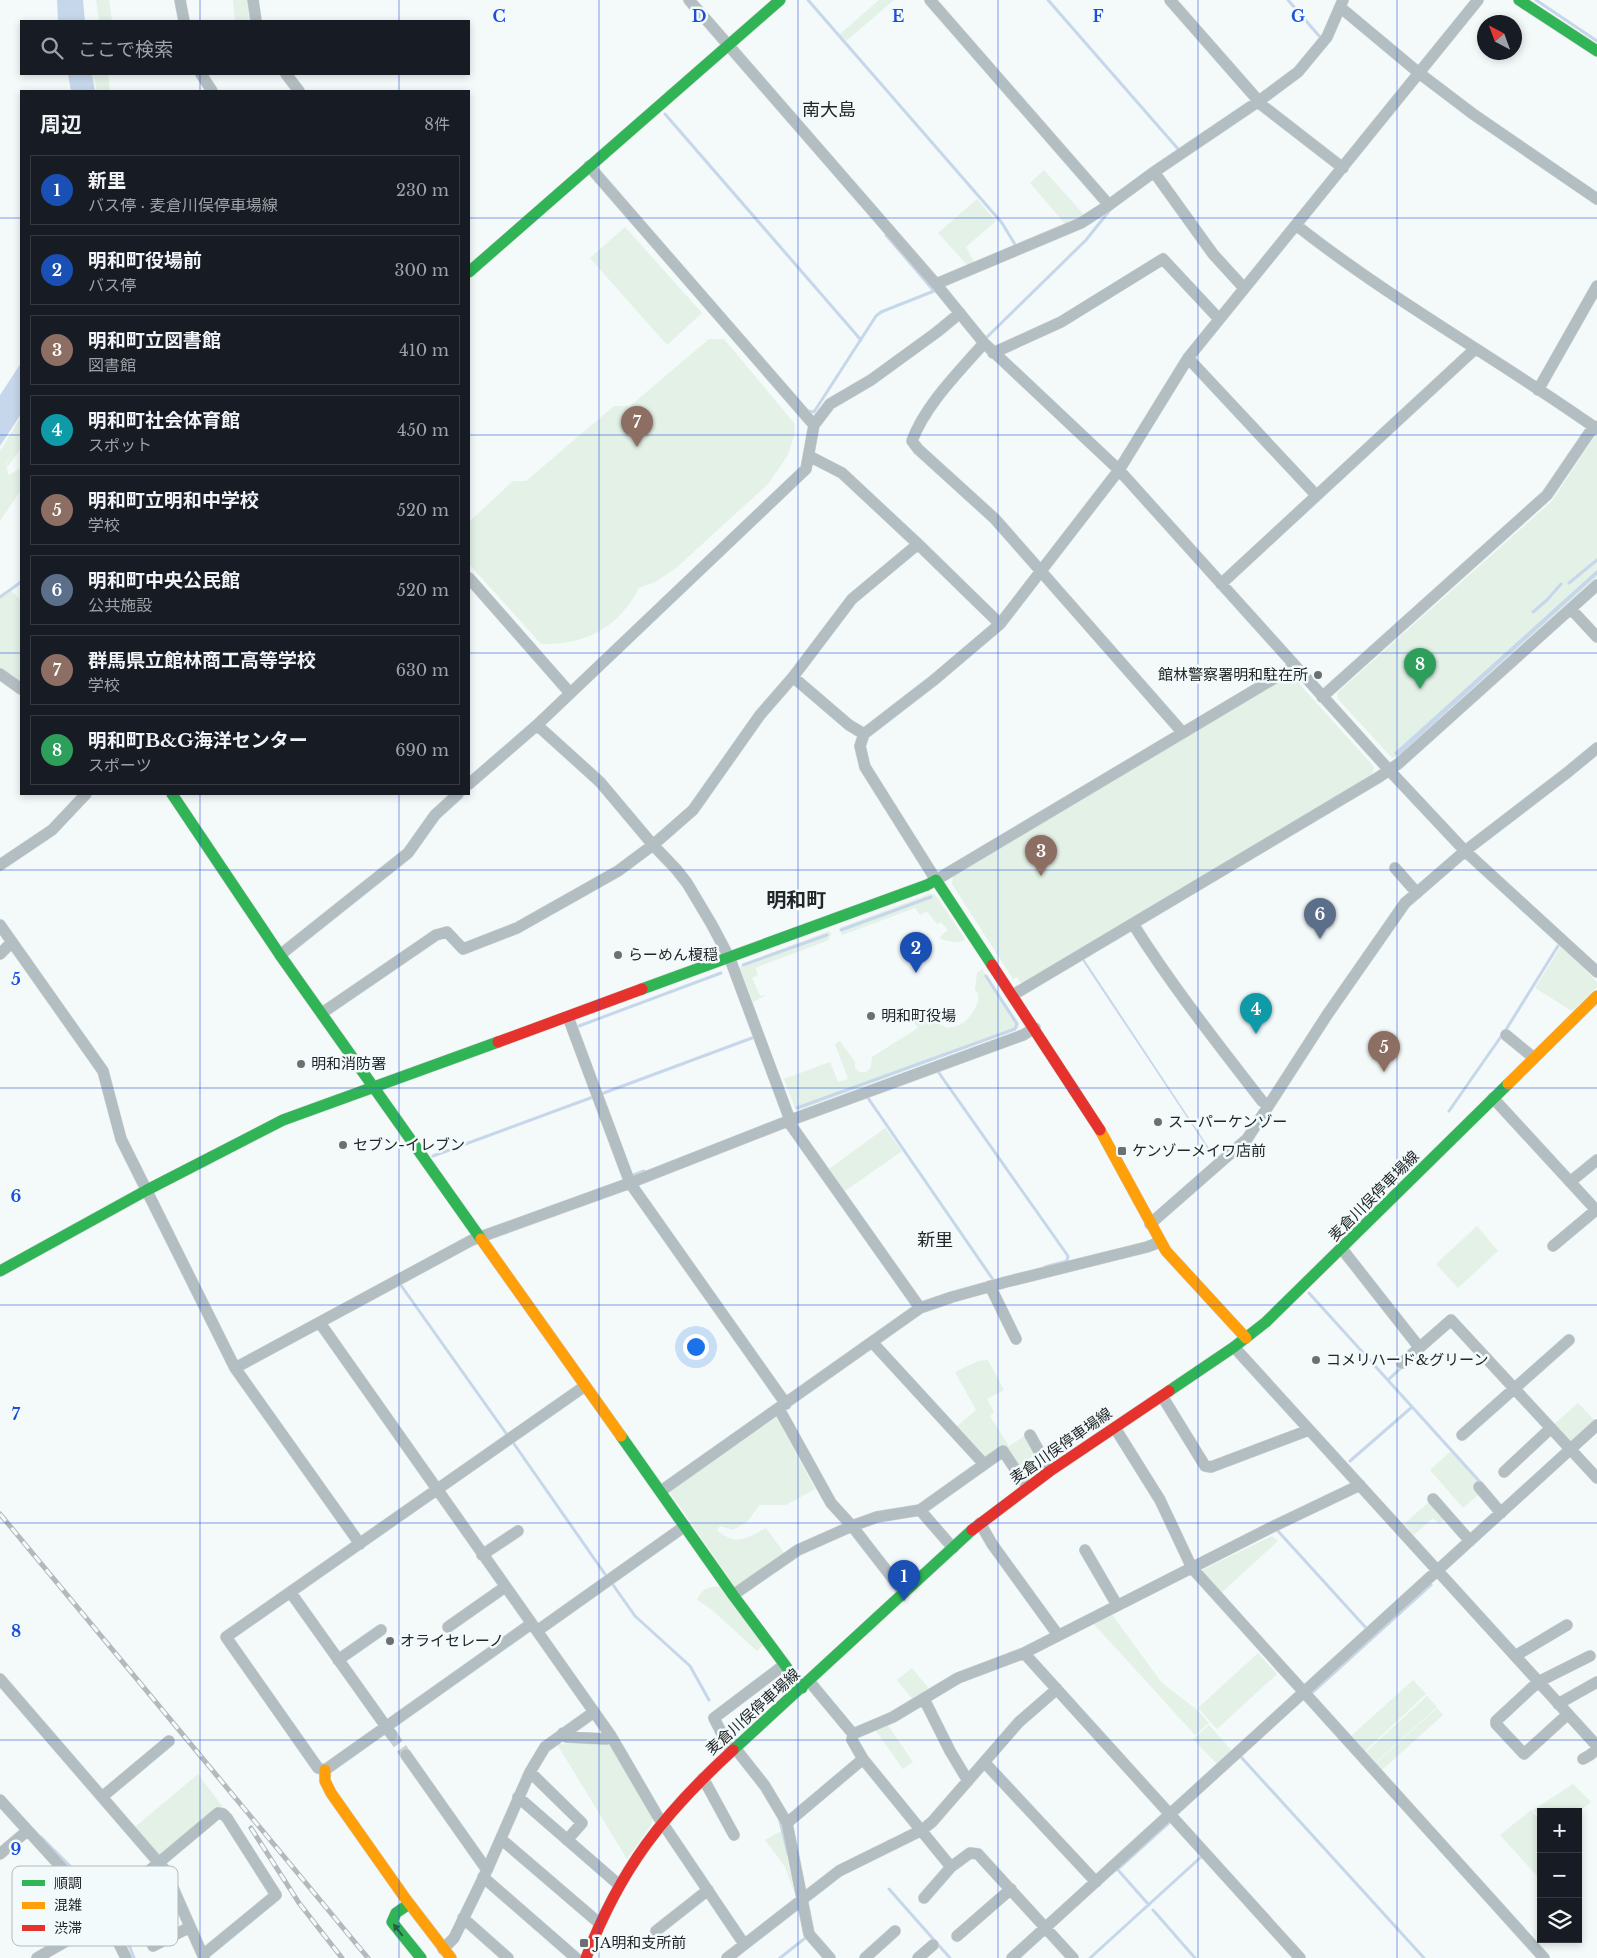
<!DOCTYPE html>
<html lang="ja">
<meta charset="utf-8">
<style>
:root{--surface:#171b24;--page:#242831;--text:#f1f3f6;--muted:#9ea1a6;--line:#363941;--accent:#ea580c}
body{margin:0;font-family:"Libre Baskerville","Noto Sans JP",serif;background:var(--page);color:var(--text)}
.controls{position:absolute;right:15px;bottom:15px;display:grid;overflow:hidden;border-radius:0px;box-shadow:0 2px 8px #0003}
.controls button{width:45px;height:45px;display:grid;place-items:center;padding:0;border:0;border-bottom:1px solid var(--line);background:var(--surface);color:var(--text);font:25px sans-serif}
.compass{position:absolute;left:1477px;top:15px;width:45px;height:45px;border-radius:50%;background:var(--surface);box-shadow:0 2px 8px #0003;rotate:319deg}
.you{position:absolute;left:695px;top:1346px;width:18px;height:18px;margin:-12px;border:4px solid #fff;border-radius:50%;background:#1a73e8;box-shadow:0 0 0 8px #1a73e833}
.badge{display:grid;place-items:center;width:32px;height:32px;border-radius:50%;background:var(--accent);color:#fff;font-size:16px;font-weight:700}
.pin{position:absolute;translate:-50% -41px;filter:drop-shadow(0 1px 2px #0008)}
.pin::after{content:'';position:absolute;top:26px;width:18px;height:15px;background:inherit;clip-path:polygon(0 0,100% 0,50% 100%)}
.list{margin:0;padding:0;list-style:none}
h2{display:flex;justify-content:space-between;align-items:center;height:65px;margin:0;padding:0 20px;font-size:21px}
h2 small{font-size:16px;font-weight:400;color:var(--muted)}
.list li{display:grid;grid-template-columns:32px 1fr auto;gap:15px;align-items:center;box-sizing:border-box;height:70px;margin:0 10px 10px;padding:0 10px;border:1px solid var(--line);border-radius:0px}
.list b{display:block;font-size:19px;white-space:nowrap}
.list p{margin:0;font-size:16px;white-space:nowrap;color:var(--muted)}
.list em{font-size:16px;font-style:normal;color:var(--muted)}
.icon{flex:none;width:28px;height:28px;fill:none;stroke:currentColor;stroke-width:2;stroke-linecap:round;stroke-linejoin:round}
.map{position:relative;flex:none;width:1597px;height:1958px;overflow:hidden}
.search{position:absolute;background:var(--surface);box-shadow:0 2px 8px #0003;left:20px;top:20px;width:450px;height:55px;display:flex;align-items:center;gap:12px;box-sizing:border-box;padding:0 18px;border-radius:0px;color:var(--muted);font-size:19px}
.panel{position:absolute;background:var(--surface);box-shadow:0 2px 8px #0003;left:20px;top:90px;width:450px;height:705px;border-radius:0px}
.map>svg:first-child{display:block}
.green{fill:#e3f1e7}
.water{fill:#c6d7eb}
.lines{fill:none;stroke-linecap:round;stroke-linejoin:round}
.stream{stroke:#c6d7eb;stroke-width:3}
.street-tunnel{stroke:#cacfcf;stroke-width:11;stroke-dasharray:11 5.5;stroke-linecap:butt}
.street-casing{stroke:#d3d6d6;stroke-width:12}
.fast-casing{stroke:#d3d6d6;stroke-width:12}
.slow-casing{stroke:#d3d6d6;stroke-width:12}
.jam-casing{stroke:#d3d6d6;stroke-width:12}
.street{stroke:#b3bec3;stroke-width:11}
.fast{stroke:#30b455;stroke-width:11}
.slow{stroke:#ff9f0a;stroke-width:11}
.jam{stroke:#e5322d;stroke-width:11}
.rail-casing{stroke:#b3b9bd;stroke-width:5}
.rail{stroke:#f2fafb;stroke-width:3;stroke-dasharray:9;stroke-linecap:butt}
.oneway{fill:#285f39}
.grid{fill:none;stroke:#1d4ed8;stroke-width:1;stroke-opacity:0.55}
.poi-dot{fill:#6c7070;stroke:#f2fafb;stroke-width:2}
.labels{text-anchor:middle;stroke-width:5;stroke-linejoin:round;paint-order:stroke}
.poi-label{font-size:15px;fill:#232626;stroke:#f2fafb;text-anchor:start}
.street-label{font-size:15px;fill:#232626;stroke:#f2fafb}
.quarter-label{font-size:18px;fill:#232626;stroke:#f2fafb}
.district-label{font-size:20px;font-weight:bold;fill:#232626;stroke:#f2fafb}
.key{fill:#f2fafb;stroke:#b4babb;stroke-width:1}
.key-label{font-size:14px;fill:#232626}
.grid-label{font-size:16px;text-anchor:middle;font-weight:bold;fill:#1d4ed8;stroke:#f2fafb;stroke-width:5;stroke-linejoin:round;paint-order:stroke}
</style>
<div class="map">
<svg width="1597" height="1958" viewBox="0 0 1597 1958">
<rect width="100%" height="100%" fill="#f4f9f9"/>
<path class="green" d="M96 0H109L112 21H99Z
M233 0H247L249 21H235Z
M879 0H894L846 41 840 34Z
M93 74H108L110 91H97Z
M1044 170 1085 216 1067 226 1030 183Z
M977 199 996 221 966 247 975 264 968 266 938 233Z
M625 227 702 313 667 345 590 258Z
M709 339H724L794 423 795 433 788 455 768 484 675 569 655 582 639 588C618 628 586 645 541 644L469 564V522L513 481H526L614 406H630Z
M21 417V449L7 467V463L12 455 6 463 8 475 21 468V490L0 521V451Z
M1595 436H1597V578L1396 757 1392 758 1338 699 1337 693 1552 501Z
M11 591 21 600V685L0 669V599Z
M1287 678 1295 679 1374 767 1372 775 1022 985 1017 977 1013 979 952 884 953 876Z
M929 894H934L937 897 965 939C959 945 949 941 941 939L940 937 948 930 941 922 937 924 927 911 920 915 915 908 842 935 839 928Z
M829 931 832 934 829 937V940L755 968 758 975 752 978 760 996 766 995 753 1002 740 968 744 963Z
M1561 946 1597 982V987L1572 1011 1535 988Z
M982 969 1019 1023V1028L1015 1030 802 1109 799 1110 795 1108 784 1079 830 1062 838 1082 848 1079 835 1044 840 1041 855 1062V1068L859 1072H866L871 1067 872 1057 918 1028 910 1015 911 1012H916L947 1028 957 1026 966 1021 973 1012 978 1002V994L975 989 977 973Z
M885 1128 902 1151 845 1191 829 1169Z
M1477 1226 1498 1251 1458 1288 1436 1264Z
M988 1360 1004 1390 987 1399 994 1412 990 1416 1009 1446 1026 1435 1038 1453 1018 1466 1006 1448 984 1458 955 1428 976 1410 955 1372 978 1361Z
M1578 1403 1596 1422 1572 1444 1552 1426Z
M777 1417 815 1489 786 1505H759L748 1521 733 1530 720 1526 717 1530C736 1547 747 1538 766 1528L785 1554 735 1587 669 1491Z
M1451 1451 1485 1489 1463 1508 1430 1470Z
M1429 1502 1445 1519 1439 1524 1433 1518 1414 1535 1404 1524Z
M1272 1536 1278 1541 1220 1594 1202 1570Z
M721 1586 764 1644 757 1651 711 1609 697 1600C702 1588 709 1587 721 1586Z
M1110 1612 1162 1683 1197 1710 1209 1723 1195 1735 1092 1622Z
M1258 1653 1277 1674 1217 1729 1198 1708Z
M912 1668 930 1690 913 1700 897 1680Z
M1413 1680 1426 1694 1364 1752 1350 1737Z
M1427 1696 1437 1707 1376 1762 1366 1752Z
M1437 1708 1443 1715 1382 1770 1376 1763Z
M887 1724 913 1762 903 1769 874 1728Z
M1209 1725 1232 1751 1217 1764 1193 1739Z
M608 1742 653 1817 651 1825 627 1859 557 1744Z
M198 1774 225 1810 159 1855 135 1827Z
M1573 1784 1591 1802 1578 1812H1541V1818L1533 1810Z
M1531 1810 1541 1821V1872L1537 1876 1500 1835Z
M782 1831 794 1892 785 1867 765 1840Z"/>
<path class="water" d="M57 0H83L85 21H58Z
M68 74H92L95 91H71Z
M21 363V414L0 446V395Z
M1597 570V575L1397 757 1394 753Z
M1084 959 1215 1157 1214 1158 1082 960Z
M1431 1583 1433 1585 1313 1694 1311 1692Z"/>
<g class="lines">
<path class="stream" d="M808 0 1002 223 1016 246
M1048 0 1179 150
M1288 0 1320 37
M1536 0 1597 41
M665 114 861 340
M987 337 1086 240 1110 210
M808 411 814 412 876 316 881 312 934 291 886 235
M1569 583 1597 560
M0 597 21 582
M1533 612 1547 600 1561 584
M841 930 931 897
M743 965 827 935
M579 1026 721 973
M939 1073 1068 1256 1067 1261 1045 1267
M601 1094 752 1038
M868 1098 994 1281
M797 1108 1015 1029 1017 1024 986 976
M1449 1111 1507 1028 1558 946
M433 1156 593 1097
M631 1176 644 1171
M400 1284 508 1436
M1309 1293 1481 1483
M1388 1380 1402 1367
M512 1441 607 1577
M1350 1461 1412 1407
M1277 1530 1367 1629
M611 1582 635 1616 690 1666 709 1700
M1241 1757 1424 1958
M780 1821 788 1854
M41 1837C78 1875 117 1907 134 1958
M1117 1870 1170 1822
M1118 1870 1149 1905
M889 1889 950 1958
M1153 1910 1195 1958
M780 1958 804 1939
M1090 1958 1201 1857"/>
<path class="street-tunnel" d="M392 1735 406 1755"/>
<g class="street-casing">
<path id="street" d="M180 0 184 21
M253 0 256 21
M689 0 936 284 984 343 1119 470 1389 770 1465 851 1597 972
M930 0 1109 205
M1170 0 1263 106 1343 168
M1340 7 1419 73 1473 114 1597 199
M201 74 212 91
M286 74 299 91
M589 166 814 425
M1154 172 1213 254 1244 288
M1296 225C1391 300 1498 359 1597 429
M936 284 1081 223 1109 205 1154 172 1259 101 1298 72 1327 37 1343 0
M984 343C959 372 925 405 912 441L918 449 995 519 1183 733
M993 353 1061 322 1163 259 1219 319
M1188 358 1316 495
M1538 390 1597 286
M809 456 842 473 918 544 1000 624
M469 578 570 693
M1221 584 1475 349
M1571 609 1597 637
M1295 666 936 880 865 767 860 746 864 734 934 680 1000 624 1119 470 1188 358 1478 0
M0 674 21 689
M793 677 849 725 864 734
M1322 697 1547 495 1594 426
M537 725 600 782 653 845 676 869 687 883 712 925 730 959 790 1120
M469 784 537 725 806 469 814 425 830 404 871 380 937 332 960 313
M0 865 52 830 86 794
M1395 868 1417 893
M1133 924C1172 986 1217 1043 1262 1101L1268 1105
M0 925 103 1071 121 1139 235 1368 360 1544
M0 954 12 942
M280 955 408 853 435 815 458 794
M1013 995 1379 777 1398 764 1597 585
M322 1013 436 935 447 932 463 949 517 928 618 871 653 845 693 810 760 715 793 677 852 599 918 544
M568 1017 630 1183 786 1404
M1506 1035 1534 1058
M1493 1098 1597 1211
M788 1121 920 1308
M1570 1182 1597 1160
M1150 1224 1247 1139 1327 1015 1405 903 1465 851 1568 772 1597 748
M1553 1246 1596 1210
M1342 1249 1419 1347
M990 1286 1016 1339
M320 1323 611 1736 657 1815 744 1944
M872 1342 984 1464
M1234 1347 1597 1746
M1402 1363 1451 1320 1597 1478
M235 1368 472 1240 630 1183 788 1121 1023 1035 1035 1028
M1162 1396 1205 1466 1211 1467 1309 1430
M779 1409 831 1503 852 1526 904 1593
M1115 1428 1160 1500 1192 1568 1544 1958
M1030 1435 1050 1471
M1462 1435 1569 1340
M1504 1472 1551 1428
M1479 1487 1501 1513
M661 1491 920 1308 952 1297 1006 1282 1147 1247 1160 1242
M1433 1499 1470 1541
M920 1510 953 1548
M980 1523 992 1544 1058 1635
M1085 1550 1117 1605
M482 1555 518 1531
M291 1593 392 1735
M733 1595 798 1550 852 1526 877 1517 920 1510 1003 1451 1027 1487
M531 1624 325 1770 318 1768 226 1637 585 1386
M448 1627 505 1587
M537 1631 685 1526
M1024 1653 1300 1958
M1515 1656 1567 1625
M338 1660 381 1630
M0 1679 165 1870 204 1958
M809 1681 853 1734 852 1740 863 1759 951 1867
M924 1699 950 1751 968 1781
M1558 1704 1597 1682
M1568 1714 1524 1754 1496 1724V1721L1538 1682 1590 1656
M563 1733 566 1737 606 1739 611 1736
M853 1734 893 1717 958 1678 1024 1653 1270 1528 1360 1485
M735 1748 765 1786 787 1823 809 1934 830 1958
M731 1752 714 1718 784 1665
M406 1755 487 1870
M1583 1759 1590 1755 1597 1749
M985 1763 1096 1882
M530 1772 582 1823 567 1840
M703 1778 734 1835
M102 1797 169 1741
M518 1797 618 1884
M0 1800 95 1904 110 1925 126 1958
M787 1823 863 1759
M501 1839 599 1923
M0 1854 27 1831
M483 1877 576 1958
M924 1898 951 1867 970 1853 978 1854 1073 1958
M22 1901 62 1868
M101 1911 218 1813 223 1814 227 1818 276 1895 203 1955
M463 1918 508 1958
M656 1931 708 1890
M957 1936 1011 1889
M153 1946 190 1927
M443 1949 454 1938 487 1870 530 1772 545 1747 594 1712
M37 1958 106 1918
M727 1958 839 1871 922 1830 932 1822 1019 1722 1057 1689
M865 1958 895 1931
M918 1958 933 1945
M1012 1958 1597 1425"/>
</g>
<g class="fast-casing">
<path id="fast" d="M1519 0 1597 51
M469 272 780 0
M172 794 280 955 481 1239
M642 989 927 885 936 880 992 965
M0 1271 147 1190 283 1120 498 1042
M1169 1391 1234 1347 1266 1322 1508 1084
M621 1436 733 1595 802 1688
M733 1750 972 1530
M409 1904 396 1913 392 1922 421 1958"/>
</g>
<g class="slow-casing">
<path id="slow" d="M1508 1084 1597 996
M1100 1130 1166 1251 1246 1338
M481 1239 621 1436
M325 1770V1781L331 1793 405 1898 451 1958"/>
</g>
<g class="jam-casing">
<path id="jam" d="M992 965 1100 1130
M498 1042 642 989
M972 1530 1050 1471 1169 1391
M586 1958C620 1869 663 1814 733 1750"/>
</g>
<use href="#street" class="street"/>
<use href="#fast" class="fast"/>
<use href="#slow" class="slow"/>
<use href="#jam" class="jam"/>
<g class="rail-casing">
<path id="rail" d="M0 1514 368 1958
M251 1828 299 1903 342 1958"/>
</g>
<use href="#rail" class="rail"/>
</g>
<defs><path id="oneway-solid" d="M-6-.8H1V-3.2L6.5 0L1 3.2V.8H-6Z" transform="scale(1.25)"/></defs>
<use class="oneway" href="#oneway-solid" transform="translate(398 1930) rotate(-128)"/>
<path class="grid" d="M200 0V21M399 0V21M599 0V1958M798 0V1958M998 0V1958M1198 0V1958M1397 0V1958M200 74V91M399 74V91M0 218H21M469 218H1597M0 435H21M469 435H1597M0 653H21M469 653H1597M200 794V1958M399 794V1958M0 870H1597M0 1088H1597M0 1305H1597M0 1523H1597M0 1740H1597"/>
<g class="poi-dot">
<circle cx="1318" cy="675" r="5"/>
<circle cx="618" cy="955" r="5"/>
<circle cx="871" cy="1016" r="5"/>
<circle cx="301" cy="1064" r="5"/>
<circle cx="1158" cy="1122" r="5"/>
<circle cx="343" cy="1145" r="5"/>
<rect x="1117" y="1146" width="10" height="10" rx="2.5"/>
<circle cx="1316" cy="1360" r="5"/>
<circle cx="390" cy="1641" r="5"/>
<rect x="579" y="1938" width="10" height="10" rx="2.5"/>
</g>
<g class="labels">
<g class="poi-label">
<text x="1308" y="680" text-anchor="end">館林警察署明和駐在所</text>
<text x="628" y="960">らーめん榎穏</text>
<text x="881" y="1021">明和町役場</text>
<text x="311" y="1069">明和消防署</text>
<text x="1168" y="1127">スーパーケンゾー</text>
<text x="353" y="1150">セブン-イレブン</text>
<text x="1132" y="1156">ケンゾーメイワ店前</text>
<text x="1326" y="1365">コメリハード&amp;グリーン</text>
<text x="400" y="1646">オライセレーノ</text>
<text x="594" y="1948">JA明和支所前</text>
</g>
<g class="street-label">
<text transform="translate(1374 1196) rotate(-45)" y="5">麦倉川俣停車場線</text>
<text transform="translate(1061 1446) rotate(-35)" y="5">麦倉川俣停車場線</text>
<text transform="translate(753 1712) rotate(-42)" y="5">麦倉川俣停車場線</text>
</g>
<g class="quarter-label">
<text x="829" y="116">南大島</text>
<text x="935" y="1246">新里</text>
</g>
<g class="district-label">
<text x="796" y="907">明和町</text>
</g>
</g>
<rect x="12" y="1866" width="166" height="80" rx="8" class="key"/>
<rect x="22" y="1880" width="23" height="6" fill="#30b455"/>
<rect x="22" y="1902" width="23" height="7" fill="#ff9f0a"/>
<rect x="22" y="1925" width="23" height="6" fill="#e5322d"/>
<g class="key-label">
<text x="54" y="1888">順調</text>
<text x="54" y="1910">混雑</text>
<text x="54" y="1933">渋滞</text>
</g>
<g class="grid-label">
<text x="499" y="22">C</text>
<text x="699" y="22">D</text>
<text x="898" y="22">E</text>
<text x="1098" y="22">F</text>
<text x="1298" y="22">G</text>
<text x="16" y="985">5</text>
<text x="16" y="1202">6</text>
<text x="16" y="1420">7</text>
<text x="16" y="1637">8</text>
<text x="16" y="1855">9</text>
</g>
</svg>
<div class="controls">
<button>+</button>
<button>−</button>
<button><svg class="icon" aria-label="layers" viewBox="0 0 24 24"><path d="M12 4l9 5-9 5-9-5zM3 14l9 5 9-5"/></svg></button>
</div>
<svg class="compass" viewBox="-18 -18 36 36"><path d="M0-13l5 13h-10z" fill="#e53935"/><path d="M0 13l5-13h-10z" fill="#9ea1a6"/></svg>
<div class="you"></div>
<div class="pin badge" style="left:904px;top:1601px;background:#1a4fb4">1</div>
<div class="pin badge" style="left:916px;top:973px;background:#1a4fb4">2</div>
<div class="pin badge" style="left:1041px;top:876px;background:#8d6e63">3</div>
<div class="pin badge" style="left:1256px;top:1034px;background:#0f9aa8">4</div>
<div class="pin badge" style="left:1384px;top:1072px;background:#8d6e63">5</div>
<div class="pin badge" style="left:1320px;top:939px;background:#5c6f8a">6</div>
<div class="pin badge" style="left:637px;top:447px;background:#8d6e63">7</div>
<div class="pin badge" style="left:1420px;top:689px;background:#2e9e5b">8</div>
<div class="search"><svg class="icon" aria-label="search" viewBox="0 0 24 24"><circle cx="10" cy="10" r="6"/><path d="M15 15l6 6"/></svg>ここで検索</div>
<section class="panel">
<h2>周辺<small>8件</small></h2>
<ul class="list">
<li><span class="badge" style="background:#1a4fb4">1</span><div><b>新里</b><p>バス停 · 麦倉川俣停車場線</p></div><em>230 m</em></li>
<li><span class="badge" style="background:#1a4fb4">2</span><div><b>明和町役場前</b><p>バス停</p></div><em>300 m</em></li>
<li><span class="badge" style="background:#8d6e63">3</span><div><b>明和町立図書館</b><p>図書館</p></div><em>410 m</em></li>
<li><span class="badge" style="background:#0f9aa8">4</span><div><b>明和町社会体育館</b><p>スポット</p></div><em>450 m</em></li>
<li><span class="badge" style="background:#8d6e63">5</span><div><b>明和町立明和中学校</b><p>学校</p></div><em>520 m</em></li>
<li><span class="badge" style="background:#5c6f8a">6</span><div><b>明和町中央公民館</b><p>公共施設</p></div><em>520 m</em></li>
<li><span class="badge" style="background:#8d6e63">7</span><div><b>群馬県立館林商工高等学校</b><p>学校</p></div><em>630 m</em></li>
<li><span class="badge" style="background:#2e9e5b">8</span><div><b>明和町B&amp;G海洋センター</b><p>スポーツ</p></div><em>690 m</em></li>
</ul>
</section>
</div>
